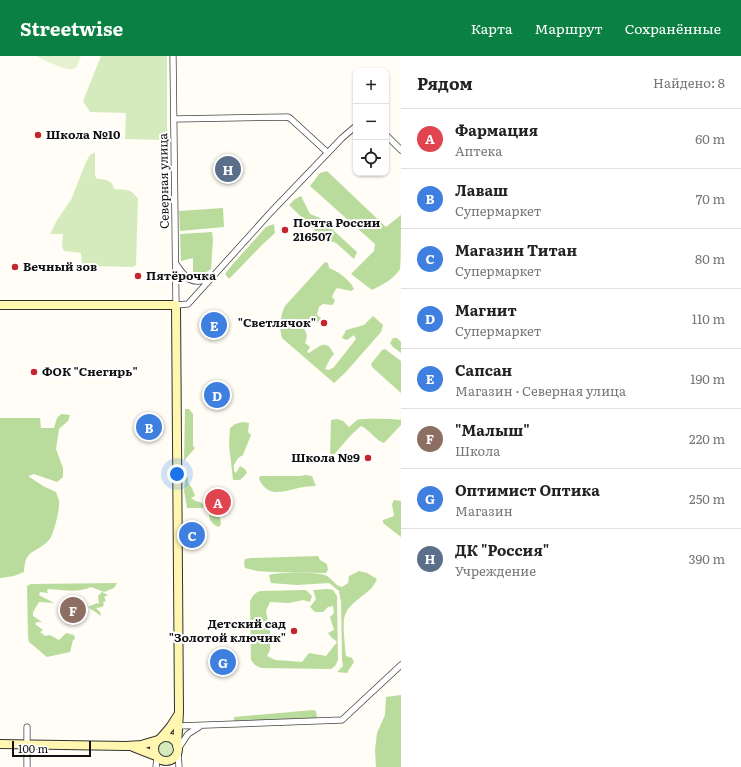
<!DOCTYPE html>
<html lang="ru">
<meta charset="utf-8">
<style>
:root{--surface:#fff;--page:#f2f2f2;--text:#222;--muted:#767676;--line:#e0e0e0;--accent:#0b8043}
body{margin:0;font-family:Literata,serif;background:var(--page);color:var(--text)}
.controls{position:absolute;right:12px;top:12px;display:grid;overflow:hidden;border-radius:8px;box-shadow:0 1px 3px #0004}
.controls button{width:36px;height:36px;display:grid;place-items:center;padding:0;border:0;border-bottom:1px solid var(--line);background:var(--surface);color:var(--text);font:20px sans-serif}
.scale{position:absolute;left:12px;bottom:10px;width:79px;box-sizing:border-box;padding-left:4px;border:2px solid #111;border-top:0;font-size:11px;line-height:14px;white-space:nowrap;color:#111;-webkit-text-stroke:3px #fff;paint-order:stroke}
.you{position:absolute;left:177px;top:418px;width:14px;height:14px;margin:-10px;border:3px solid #fff;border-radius:50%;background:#1a73e8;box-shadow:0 0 0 6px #1a73e833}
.badge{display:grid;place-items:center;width:26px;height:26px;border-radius:50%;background:var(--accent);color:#fff;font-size:13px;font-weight:700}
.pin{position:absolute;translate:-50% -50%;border:2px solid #fff;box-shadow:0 1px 4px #0006}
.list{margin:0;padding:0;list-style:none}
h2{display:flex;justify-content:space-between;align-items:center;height:52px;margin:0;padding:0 16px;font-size:17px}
h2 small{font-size:13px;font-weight:400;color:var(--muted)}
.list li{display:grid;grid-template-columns:26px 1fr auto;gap:12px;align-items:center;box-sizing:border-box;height:60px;padding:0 16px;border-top:1px solid var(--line)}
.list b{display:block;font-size:15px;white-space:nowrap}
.list p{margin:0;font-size:13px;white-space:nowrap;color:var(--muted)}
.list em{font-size:13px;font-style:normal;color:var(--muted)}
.icon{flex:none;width:22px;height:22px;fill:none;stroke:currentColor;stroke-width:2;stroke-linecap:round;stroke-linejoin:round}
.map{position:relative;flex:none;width:401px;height:711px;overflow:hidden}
header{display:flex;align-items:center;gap:24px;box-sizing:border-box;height:56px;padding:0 20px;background:var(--accent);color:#fff}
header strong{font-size:19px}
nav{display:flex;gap:22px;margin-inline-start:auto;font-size:14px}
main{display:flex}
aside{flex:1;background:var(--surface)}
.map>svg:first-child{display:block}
.green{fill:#d5ebbd}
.forest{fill:#b9dc9c}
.pitch{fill:#e6f2cf}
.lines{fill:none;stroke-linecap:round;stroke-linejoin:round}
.street-casing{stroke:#444;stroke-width:7}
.secondary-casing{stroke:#333;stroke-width:10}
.street{stroke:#fff;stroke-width:5.5}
.secondary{stroke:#fff6b0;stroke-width:8}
.poi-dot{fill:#c4262e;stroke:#fff;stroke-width:1.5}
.labels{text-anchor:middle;stroke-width:4;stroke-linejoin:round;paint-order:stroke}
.poi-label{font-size:12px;font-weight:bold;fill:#111;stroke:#fff;text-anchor:start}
.street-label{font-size:12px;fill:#111;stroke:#fff}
</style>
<header>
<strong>Streetwise</strong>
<nav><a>Карта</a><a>Маршрут</a><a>Сохранённые</a></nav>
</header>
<main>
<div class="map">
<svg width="401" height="711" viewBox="0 0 401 711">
<rect width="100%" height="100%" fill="#fffdf5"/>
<path class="green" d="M101 0H167V84L125 83 126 57 90 56 83 45Z
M95 96V119L97 123C104 123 113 124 114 133 126 134 131 132 138 143L136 209 133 211 86 210 82 208 81 197 64 195 62 191 63 178H50L57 164 71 144 86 106 90 99Z
M159 693a7 7 0 1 1 14 0a7 7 0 1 1-14 0Z"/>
<path class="forest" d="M327 115 386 171 401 159C401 169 401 206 400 213 394 223 382 229 372 234L351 218 374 195 375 188 310 130 320 117Z
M301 140 310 158 320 162 357 196 354 203 336 187 324 183 289 149 295 143Z
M223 152 224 171 180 175 179 155Z
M274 168 275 177 262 189 229 223 225 218 232 209 266 171Z
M212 176 213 184 211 213 199 221 193 222V202L181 205 180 178Z
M325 206 328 207 329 212C338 215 351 225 354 233L351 235 337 232 334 236 332 241 335 244 334 247 332 249 323 248 319 251 317 259 321 262 317 267 312 263 309 264 303 271C307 277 308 280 305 287L310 291 307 296 309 297C320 290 326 282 334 298L330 303 325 313 329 314 334 311 356 283 354 279 347 284 342 282 346 274 364 269 373 260 383 269 381 276 345 317 334 327 282 282C279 272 280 260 285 250Z
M393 282H397L401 286V297L393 291 390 287Z
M385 293 401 305V337L372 311 371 308 382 294Z
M185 353H189L193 358V390L195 392 184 405Z
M61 358 70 359 68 365 59 373 56 393 63 412V421L57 426 34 418 28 420 43 430 56 436C57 439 58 442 59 445 60 453 54 478 49 484 36 498 25 492 24 516L14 520 0 522V362H40L41 372H54L57 362Z
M337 363 343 365 349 371C352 369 354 366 357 364 361 362 396 363 400 364L401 363V369L384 387C375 384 370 374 361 370L351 379 332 401 330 400 331 364Z
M243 366 249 367 248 376 251 379 243 399 238 402 234 409V415L236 417 240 410 245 413 247 417 240 424H233L229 389 230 372 235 368Z
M306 419 312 420 316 430C309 430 301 431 294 433 279 437 267 440 259 423L260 420H300Z
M188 420V427L192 432 195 440 191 442C196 446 200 445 204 449L203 452H187L184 435 185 424Z
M394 444 401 445V481L383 467V464L394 460 392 448Z
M210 453 215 454 216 459 219 456 221 468 219 471C211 469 207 461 210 453Z
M318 500 320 504 327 508 328 514 326 517 271 516 257 515 245 512 244 507 245 503 251 502Z
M359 515 367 517 377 523C371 539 351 543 345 559 342 566 345 591 346 600L352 602 354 606 347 617 337 616 343 610 342 605 341 546 339 535 329 527 297 529 271 527 269 519C277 516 317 516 325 519 332 522 335 530 342 531L348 527 349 520Z
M117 527 114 532 104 536 91 531C79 537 63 534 49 533L47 534 48 537 40 536 39 539 54 547 39 546 33 556V560L42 566H37L35 568 43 574 40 576 45 580 50 579 59 584 66 577 74 579 75 583 73 584 70 596 47 601 29 586 28 580 27 530 31 528Z
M328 533 333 534 337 540 338 604 335 610 331 613 261 612 255 609 251 604 250 546C252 540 255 536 261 535L306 534 312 540 310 546 303 544 289 547 270 546 266 555 270 576V594L267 600 275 604 291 605 302 606 309 597 326 600 337 586 332 582 328 577 334 574 330 561 334 557 333 550 328 551 323 556H315L310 551 316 543 313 534Z
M102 536 108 539 104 541 106 545 103 546 104 549 102 551 96 552 100 556 101 560 88 551 97 547 99 548 98 540Z
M401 639V711H376L375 694 377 677 385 659 386 641Z
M313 654 316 655 317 662 234 665V661Z"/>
<path class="pitch" d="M36 0H81L76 12C66 17 46 4 36 0Z"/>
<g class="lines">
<g class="street-casing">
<path id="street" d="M173 0 176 249 188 248 271 156 342 82 356 70
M174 63 288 61 291 63 328 97
M386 79 401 94
M176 208C186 223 191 229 210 223
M178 670 342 664 401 609
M178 693 188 678 199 671
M178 695 179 711
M27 711V671
M156 711 157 701"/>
</g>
<g class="secondary-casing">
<path id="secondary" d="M0 249H176L179 656 177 690
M154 693a12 12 0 1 1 24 0a12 12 0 1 1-24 0Z
M160 683 171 670 178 659
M0 688 126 690 141 689 158 684
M133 691 156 700"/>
</g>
<use href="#street" class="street"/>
<use href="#secondary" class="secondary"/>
</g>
<g class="poi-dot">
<circle cx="38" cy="79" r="4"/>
<circle cx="285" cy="174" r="4"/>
<circle cx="15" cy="211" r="4"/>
<circle cx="138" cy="220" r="4"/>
<circle cx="324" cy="267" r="4"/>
<circle cx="34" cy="316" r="4"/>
<circle cx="368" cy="402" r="4"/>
<circle cx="294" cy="575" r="4"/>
</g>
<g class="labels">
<g class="poi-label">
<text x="46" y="83">Школа №10</text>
<text x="293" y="171">Почта России<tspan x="293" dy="14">216507</tspan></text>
<text x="23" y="215">Вечный зов</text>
<text x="146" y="224">Пятёрочка</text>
<text x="316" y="271" text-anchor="end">"Светлячок"</text>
<text x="42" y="320">ФОК "Снегирь"</text>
<text x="360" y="406" text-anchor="end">Школа №9</text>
<text x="286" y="572" text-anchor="end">Детский сад<tspan x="286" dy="14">"Золотой ключик"</tspan></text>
</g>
<g class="street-label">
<text transform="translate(164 125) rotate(-91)" y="4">Северная улица</text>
</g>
</g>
</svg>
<div class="controls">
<button>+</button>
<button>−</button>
<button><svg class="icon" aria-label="locate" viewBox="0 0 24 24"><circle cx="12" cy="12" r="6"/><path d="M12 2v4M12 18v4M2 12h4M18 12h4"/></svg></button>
</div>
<div class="scale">100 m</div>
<div class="you"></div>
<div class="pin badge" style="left:218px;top:446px;background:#e0444e">A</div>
<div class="pin badge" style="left:149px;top:371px;background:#3f7fe0">B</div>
<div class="pin badge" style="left:192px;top:479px;background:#3f7fe0">C</div>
<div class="pin badge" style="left:217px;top:339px;background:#3f7fe0">D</div>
<div class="pin badge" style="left:214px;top:269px;background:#3f7fe0">E</div>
<div class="pin badge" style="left:73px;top:554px;background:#8d6e63">F</div>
<div class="pin badge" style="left:223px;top:606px;background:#3f7fe0">G</div>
<div class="pin badge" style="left:228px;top:113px;background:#5c6f8a">H</div>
</div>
<aside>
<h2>Рядом<small>Найдено: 8</small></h2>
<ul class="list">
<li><span class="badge" style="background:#e0444e">A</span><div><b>Фармация</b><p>Аптека</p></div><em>60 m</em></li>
<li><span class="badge" style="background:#3f7fe0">B</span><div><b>Лаваш</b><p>Супермаркет</p></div><em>70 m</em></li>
<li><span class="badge" style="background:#3f7fe0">C</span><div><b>Магазин Титан</b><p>Супермаркет</p></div><em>80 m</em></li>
<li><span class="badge" style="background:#3f7fe0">D</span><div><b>Магнит</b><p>Супермаркет</p></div><em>110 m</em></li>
<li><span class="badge" style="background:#3f7fe0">E</span><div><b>Сапсан</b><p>Магазин · Северная улица</p></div><em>190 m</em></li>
<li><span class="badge" style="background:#8d6e63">F</span><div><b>&quot;Малыш&quot;</b><p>Школа</p></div><em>220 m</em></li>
<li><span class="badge" style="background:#3f7fe0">G</span><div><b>Оптимист Оптика</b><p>Магазин</p></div><em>250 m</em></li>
<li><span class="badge" style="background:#5c6f8a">H</span><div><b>ДК &quot;Россия&quot;</b><p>Учреждение</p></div><em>390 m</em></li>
</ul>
</aside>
</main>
